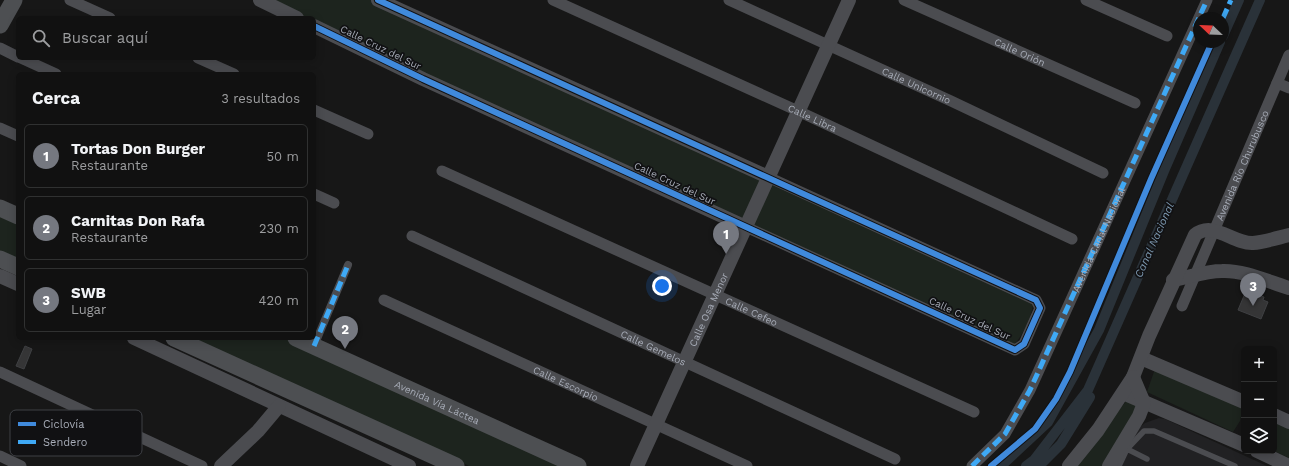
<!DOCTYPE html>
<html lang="es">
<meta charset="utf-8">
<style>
:root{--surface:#111;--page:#1e1f1f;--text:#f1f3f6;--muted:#9c9d9f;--line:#303131;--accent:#757880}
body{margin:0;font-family:"Work Sans",sans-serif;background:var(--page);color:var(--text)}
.controls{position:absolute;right:12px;bottom:12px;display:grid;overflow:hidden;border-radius:6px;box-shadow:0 2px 10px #0003}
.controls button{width:36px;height:36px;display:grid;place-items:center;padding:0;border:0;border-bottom:1px solid var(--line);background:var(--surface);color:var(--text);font:20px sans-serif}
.compass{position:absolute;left:1193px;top:12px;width:36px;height:36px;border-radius:50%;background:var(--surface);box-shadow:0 2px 10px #0003;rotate:293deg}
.you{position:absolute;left:662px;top:286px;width:14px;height:14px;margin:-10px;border:3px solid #fff;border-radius:50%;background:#1a73e8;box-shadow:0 0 0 6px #1a73e833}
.badge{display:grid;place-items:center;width:26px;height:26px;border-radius:50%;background:var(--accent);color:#fff;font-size:13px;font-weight:700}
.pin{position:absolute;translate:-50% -33px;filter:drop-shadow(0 1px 2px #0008)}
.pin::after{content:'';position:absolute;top:21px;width:14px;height:12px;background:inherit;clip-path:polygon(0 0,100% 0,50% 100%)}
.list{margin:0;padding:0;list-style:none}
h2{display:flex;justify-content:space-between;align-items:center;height:52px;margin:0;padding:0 16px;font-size:17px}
h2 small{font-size:13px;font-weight:400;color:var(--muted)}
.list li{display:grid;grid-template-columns:26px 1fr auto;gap:12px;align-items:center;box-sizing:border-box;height:64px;margin:0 8px 8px;padding:0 8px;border:1px solid var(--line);border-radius:6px}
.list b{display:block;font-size:15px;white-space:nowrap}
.list p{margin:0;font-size:13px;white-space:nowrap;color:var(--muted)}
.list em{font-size:13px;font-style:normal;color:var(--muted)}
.icon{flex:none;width:22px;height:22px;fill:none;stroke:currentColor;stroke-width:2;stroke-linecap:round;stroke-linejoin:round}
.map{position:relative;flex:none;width:1289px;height:466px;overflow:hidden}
.search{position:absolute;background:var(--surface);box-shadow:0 2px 10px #0003;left:16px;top:16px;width:300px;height:44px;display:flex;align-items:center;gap:10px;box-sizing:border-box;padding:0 14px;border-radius:6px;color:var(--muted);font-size:15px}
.panel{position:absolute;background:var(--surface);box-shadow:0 2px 10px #0003;left:16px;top:72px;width:300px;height:268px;border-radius:6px}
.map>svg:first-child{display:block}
.built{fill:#212123}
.green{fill:#1d241e}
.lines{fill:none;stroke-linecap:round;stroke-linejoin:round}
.canal{stroke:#2a3239;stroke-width:10}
.building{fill:#353536;stroke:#3f4043}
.service{stroke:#4b4c50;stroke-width:5.5}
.pedestrian{stroke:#4b4c50;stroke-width:8}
.minor{stroke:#4b4c50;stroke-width:11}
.tertiary{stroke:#4b4c50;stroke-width:14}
.primary{stroke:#4d4f52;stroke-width:17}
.quiet{stroke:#3fa9f5;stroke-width:5;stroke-dasharray:10 5;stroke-linecap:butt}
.cycleway-casing{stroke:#111113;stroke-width:8}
.cycleway{stroke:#408adc;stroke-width:6}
.labels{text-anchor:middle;stroke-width:3.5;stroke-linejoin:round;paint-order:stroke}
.street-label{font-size:10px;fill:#a8adb8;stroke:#111113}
.water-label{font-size:11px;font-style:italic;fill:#7f9bb3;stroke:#111113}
.key{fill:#111113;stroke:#3e4045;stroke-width:1}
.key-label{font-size:11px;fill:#a8adb8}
</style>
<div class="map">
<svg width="1289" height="466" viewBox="0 0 1289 466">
<rect width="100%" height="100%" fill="#171717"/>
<path class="built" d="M1159 418 1165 419 1267 466H1115L1138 429 1145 423Z"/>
<path class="green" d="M268 0H371L1033 302C1034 312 1021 340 1013 345L314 22V18H306Z
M0 211 18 219V261L0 252Z
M188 338H285L572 466H469Z
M1155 369 1243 408 1240 421 1233 432 1147 392Z
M1128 399 1138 405 1103 466H1072Z
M1274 418 1289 425V458L1274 451Z"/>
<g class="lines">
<path class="canal" d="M1223 36 1239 0
M1001 466 1048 422 1099 330 1164 171 1220 42
M1026 466 1034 460 1088 390 1260 0
M1039 466 1061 444 1090 397"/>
</g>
<path class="building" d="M1246 291 1264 297 1263 300 1268 302 1261 319 1238 310Z
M25 346 32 349 24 369 16 366Z"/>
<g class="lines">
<path class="service" d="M1127 449 1147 459
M1119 466 1127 449 1144 431H1154L1235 466"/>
<path class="pedestrian" d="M314 346 348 265"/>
<g class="minor">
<path d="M70 0 110 18"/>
<path id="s1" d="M553 0 798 111 1072 239"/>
<path id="s2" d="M729 0 951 101 1103 173"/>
<path id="s3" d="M904 0 1135 103"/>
<path d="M1086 0 1167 36"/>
<path d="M0 48 18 57"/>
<path d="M21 58 56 74"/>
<path d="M198 58 234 74"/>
<path d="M1277 83 1289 88"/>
<path d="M314 110 368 134"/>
<path d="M0 128 18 136"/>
<path id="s4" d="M442 171 974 412"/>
<path d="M314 194 334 203"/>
<path d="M746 227 1015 350 1024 344 1040 308 1036 300 768 177"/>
<path id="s5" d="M412 236 895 459"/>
<path id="s6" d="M384 300 747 466"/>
<path id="s7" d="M1182 306 1289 55"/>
<path d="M0 372 202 466"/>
<path d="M0 456 21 466"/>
<path id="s8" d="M972 466 1005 434 1030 390 1207 0"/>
</g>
<g class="tertiary">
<path d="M260 0 297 18"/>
<path d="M378 0 768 177"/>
<path d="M314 26 423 79 746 227"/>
<path d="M0 276 18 284"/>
<path d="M1173 280C1189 277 1206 271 1222 271 1244 270 1269 282 1289 288"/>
<path d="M134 338 409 466"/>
<path d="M1141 358 1244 402"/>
<path d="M1123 393 1244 445"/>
<path d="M1274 415 1289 422"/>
<path d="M1257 451 1289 466"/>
<path d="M221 466 258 431 279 406"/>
<path id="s9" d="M637 466 849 0"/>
<path d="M1069 466 1098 430 1133 377 1149 336 1195 235C1213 220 1233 244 1253 243 1265 242 1277 238 1289 235"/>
<path d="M1109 466 1139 416 1144 403 1133 377"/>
</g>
<g class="primary">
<path d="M0 25 14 0"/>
<path d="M0 208 18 216"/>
<path d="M0 259 18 267"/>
<path d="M174 338 456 466"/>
<path id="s10" d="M296 338 578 466"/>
</g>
<path class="quiet" d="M1223 18 1231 0
M314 346 348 265
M972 466 1005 434 1030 390 1207 0"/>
<g class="cycleway-casing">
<path id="cycleway" d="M314 26 423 79 1015 350 1024 344 1040 308 1036 300 378 0
M991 466 1035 429 1056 399 1070 372 1151 179 1212 42"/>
</g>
<use href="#cycleway" class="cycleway"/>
</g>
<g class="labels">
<g class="street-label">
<text transform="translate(381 47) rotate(26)" y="4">Calle Cruz del Sur</text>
<text dy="4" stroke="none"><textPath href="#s3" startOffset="127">Calle Orión</textPath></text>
<text dy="4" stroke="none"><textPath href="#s2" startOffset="206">Calle Unicornio</textPath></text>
<text dy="4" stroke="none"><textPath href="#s1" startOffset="285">Calle Libra</textPath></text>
<text dy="4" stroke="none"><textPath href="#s7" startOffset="153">Avenida Río Churubusco</textPath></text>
<text transform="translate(675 183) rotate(25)" y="4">Calle Cruz del Sur</text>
<text dy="4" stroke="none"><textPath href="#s8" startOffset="262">Avenida Canal Nacional</textPath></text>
<text dy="4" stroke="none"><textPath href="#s9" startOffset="172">Calle Osa Menor</textPath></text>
<text dy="4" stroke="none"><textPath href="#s4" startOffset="340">Calle Cefeo</textPath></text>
<text transform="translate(970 318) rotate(25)" y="4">Calle Cruz del Sur</text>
<text dy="4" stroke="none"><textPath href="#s5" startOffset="266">Calle Gemelos</textPath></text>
<text dy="4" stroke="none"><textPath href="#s6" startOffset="200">Calle Escorpio</textPath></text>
<text dy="4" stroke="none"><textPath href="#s10" startOffset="155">Avenida Vía Láctea</textPath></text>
</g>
<g class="water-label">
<text transform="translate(1154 240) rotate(-66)" y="4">Canal Nacional</text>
</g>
</g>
<rect x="10" y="410" width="132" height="46" rx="6" class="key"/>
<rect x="18" y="422" width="18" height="4" fill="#408adc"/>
<rect x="18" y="440" width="18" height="4" fill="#3fa9f5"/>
<g class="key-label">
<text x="43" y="428">Ciclovía</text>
<text x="43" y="446">Sendero</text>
</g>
</svg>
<div class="controls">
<button>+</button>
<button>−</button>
<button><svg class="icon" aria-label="layers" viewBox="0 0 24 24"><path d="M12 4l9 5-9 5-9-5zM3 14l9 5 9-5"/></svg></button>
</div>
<svg class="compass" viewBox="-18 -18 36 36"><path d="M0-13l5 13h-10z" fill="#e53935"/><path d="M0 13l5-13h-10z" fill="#9c9d9f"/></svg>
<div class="you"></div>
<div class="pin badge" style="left:726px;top:254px">1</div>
<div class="pin badge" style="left:345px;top:349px">2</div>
<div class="pin badge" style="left:1253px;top:306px">3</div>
<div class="search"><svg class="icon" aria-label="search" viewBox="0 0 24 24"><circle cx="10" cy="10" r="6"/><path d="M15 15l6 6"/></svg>Buscar aquí</div>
<section class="panel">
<h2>Cerca<small>3 resultados</small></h2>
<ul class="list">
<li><span class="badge">1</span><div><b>Tortas Don Burger</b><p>Restaurante</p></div><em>50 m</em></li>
<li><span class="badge">2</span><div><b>Carnitas Don Rafa</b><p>Restaurante</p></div><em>230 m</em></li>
<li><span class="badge">3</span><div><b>SWB</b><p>Lugar</p></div><em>420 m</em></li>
</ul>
</section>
</div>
